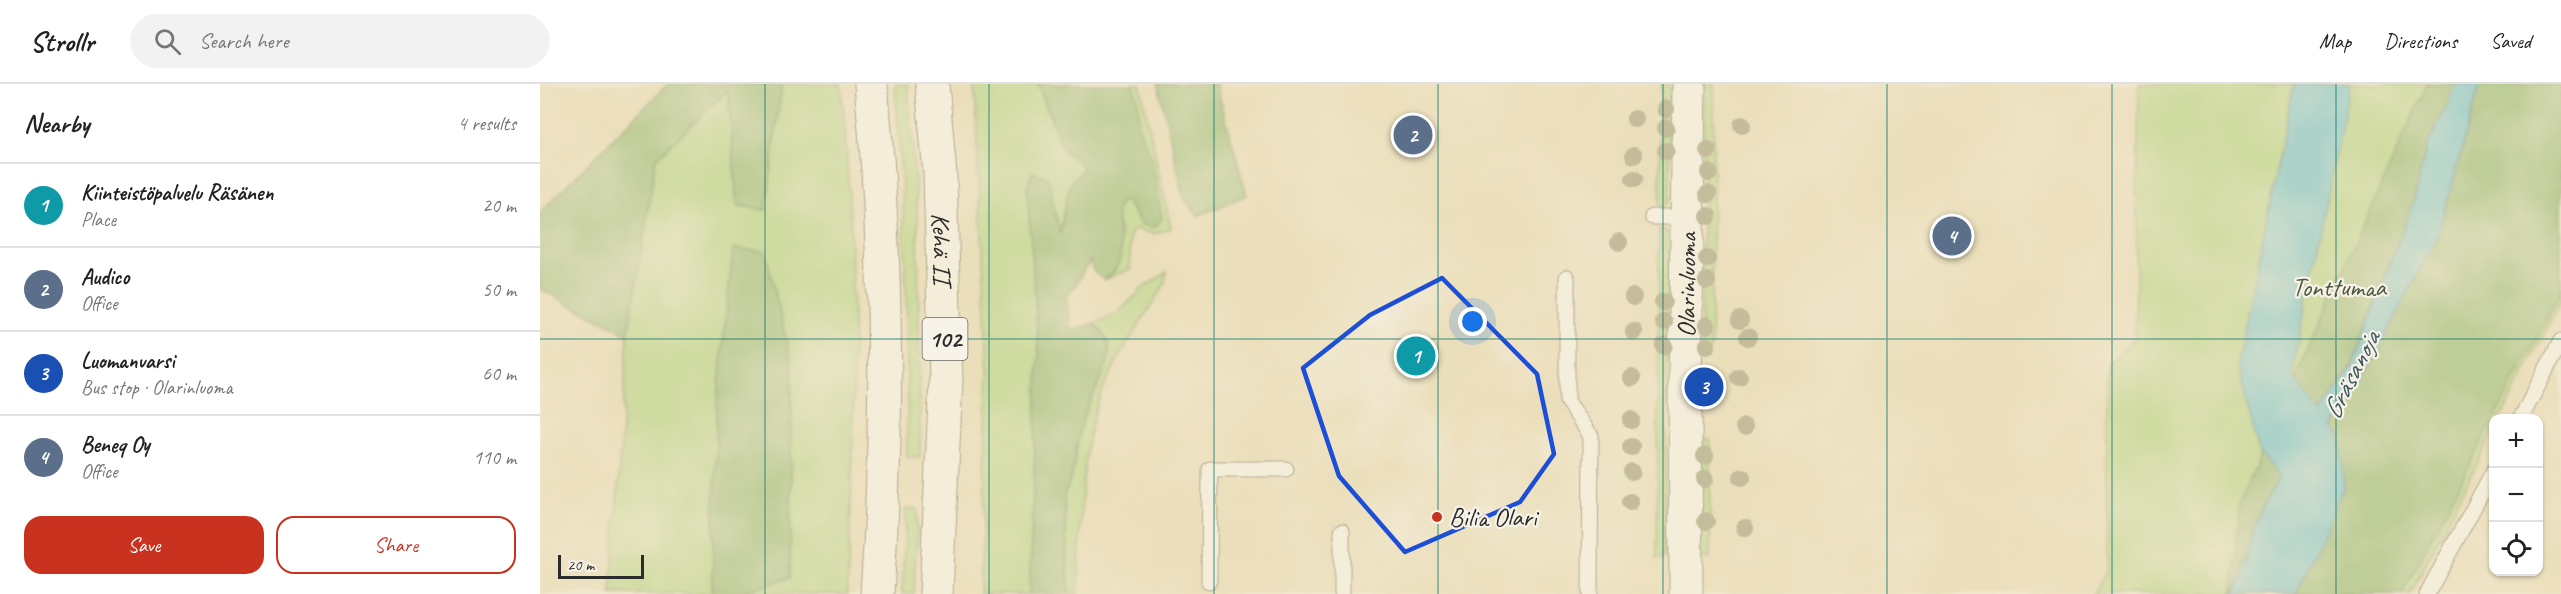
<!DOCTYPE html>
<meta charset="utf-8">
<style>
:root{--surface:#fff;--page:#f2f2f2;--text:#222;--muted:#767676;--line:#e0e0e0;--accent:#c8321e}
body{margin:0;font-family:Caveat,sans-serif;background:var(--page);color:var(--text)}
.controls{position:absolute;right:18px;bottom:18px;display:grid;overflow:hidden;border-radius:12px;box-shadow:0 2px 4px #0004}
.controls button{width:54px;height:54px;display:grid;place-items:center;padding:0;border:0;border-bottom:2px solid var(--line);background:var(--surface);color:var(--text);font:30px sans-serif}
.scale{position:absolute;left:18px;bottom:15px;width:86px;box-sizing:border-box;padding-left:6px;border:3px solid #2b2b2b;border-top:0;font-size:16px;line-height:21px;white-space:nowrap;color:#2b2b2b;-webkit-text-stroke:4px #f7f3e8;paint-order:stroke}
.you{position:absolute;left:933px;top:238px;width:21px;height:21px;margin:-15px;border:4px solid #fff;border-radius:50%;background:#1a73e8;box-shadow:0 0 0 9px #1a73e833}
.badge{display:grid;place-items:center;width:39px;height:39px;border-radius:50%;background:var(--accent);color:#fff;font-size:20px;font-weight:700}
.pin{position:absolute;translate:-50% -50%;border:3px solid #fff;box-shadow:0 2px 6px #0006}
.list{margin:0;padding:0;list-style:none}
h2{display:flex;justify-content:space-between;align-items:center;height:78px;margin:0;padding:0 24px;font-size:26px}
h2 small{font-size:20px;font-weight:400;color:var(--muted)}
.list li{display:grid;grid-template-columns:39px 1fr auto;gap:18px;align-items:center;box-sizing:border-box;height:84px;padding:0 24px;border-top:2px solid var(--line)}
.list b{display:block;font-size:22px;white-space:nowrap}
.list p{margin:0;font-size:20px;white-space:nowrap;color:var(--muted)}
.list em{font-size:20px;font-style:normal;color:var(--muted)}
.actions{display:flex;gap:12px;padding:18px 24px}
.actions a{flex:1;padding:14px 0;border:2px solid var(--accent);border-radius:18px;text-align:center;font-size:21px;color:var(--accent)}
.actions .main{background:var(--accent);color:#fff}
.icon{flex:none;width:33px;height:33px;fill:none;stroke:currentColor;stroke-width:2;stroke-linecap:round;stroke-linejoin:round}
.map{position:relative;flex:none;width:2021px;height:510px;overflow:hidden}
header{display:flex;align-items:center;gap:36px;box-sizing:border-box;height:84px;padding:0 30px;background:var(--surface);border-bottom:2px solid var(--line)}
header strong{font-size:28px}
nav{display:flex;gap:33px;margin-inline-start:auto;font-size:21px}
.search{width:420px;height:54px;background:var(--page);display:flex;align-items:center;gap:15px;box-sizing:border-box;padding:0 21px;border-radius:33px;color:var(--muted);font-size:22px}
main{display:flex}
aside{flex:1;background:var(--surface)}
.map>svg:first-child{display:block}
.green{fill:#add782;stroke:#6c8156;stroke-width:1.5}
.forest{fill:#8ab870;stroke:#5a724e;stroke-width:1.5}
.water{fill:#60c4dd;stroke:#467884;stroke-width:1.5}
.lines{fill:none;stroke-linecap:round;stroke-linejoin:round}
.lane-casing{stroke:#6e6a5d;stroke-width:17}
.secondary-casing{stroke:#6e6a5d;stroke-width:35}
.highway-casing{stroke:#6e6a5d;stroke-width:35}
.lane{stroke:#fff;stroke-width:15}
.secondary{stroke:#fff;stroke-width:33}
.highway{stroke:#fff;stroke-width:33}
.tree{fill:#949377}
.marked{fill:none;stroke:#1d4ed8;stroke-width:4.5;stroke-linejoin:round}
.grid{fill:none;stroke:#0f766e;stroke-width:1.5;stroke-opacity:0.55}
.poi-dot{fill:#c8321e;stroke:#f7f3e8;stroke-width:2}
.labels{text-anchor:middle;stroke-width:4.5;stroke-linejoin:round;paint-order:stroke}
.shield{fill:#f7f3e8;stroke:#686764;stroke-width:1.5}
.shield-label{font-size:24px;font-weight:bold;fill:#2b2b2b}
.street-label{font-size:26px;fill:#2b2b2b;stroke:#f7f3e8}
.park-label{font-size:26px;fill:#4c5641;stroke:#f7f3e8}
.poi-label{font-size:26px;fill:#2b2b2b;stroke:#f7f3e8;text-anchor:start}
.water-label{font-size:27px;font-style:italic;fill:#3b5960;stroke:#f7f3e8}
</style>
<header>
<strong>Strollr</strong>
<div class="search"><svg class="icon" aria-label="search" viewBox="0 0 24 24"><circle cx="10" cy="10" r="6"/><path d="M15 15l6 6"/></svg>Search here</div>
<nav><a>Map</a><a>Directions</a><a>Saved</a></nav>
</header>
<main>
<aside>
<h2>Nearby<small>4 results</small></h2>
<ul class="list">
<li><span class="badge" style="background:#0f9aa8">1</span><div><b>Kiinteistöpalvelu Räsänen</b><p>Place</p></div><em>20 m</em></li>
<li><span class="badge" style="background:#5c6f8a">2</span><div><b>Audico</b><p>Office</p></div><em>50 m</em></li>
<li><span class="badge" style="background:#1a4fb4">3</span><div><b>Luomanvarsi</b><p>Bus stop · Olarinluoma</p></div><em>60 m</em></li>
<li><span class="badge" style="background:#5c6f8a">4</span><div><b>Beneq Oy</b><p>Office</p></div><em>110 m</em></li>
</ul>
<div class="actions"><a class="main">Save</a><a>Share</a></div>
</aside>
<div class="map">
<svg width="2021" height="510" viewBox="0 0 2021 510">
<rect width="100%" height="100%" fill="#f7f3e8"/>
<filter id="ink" filterUnits="userSpaceOnUse"><feTurbulence type="fractalNoise" baseFrequency=".0167" numOctaves="2"/><feDisplacementMap in="SourceGraphic" scale="12" xChannelSelector="R" yChannelSelector="G"/><feConvolveMatrix kernelMatrix="1 2 1 2 8 2 1 2 1" color-interpolation-filters="sRGB"/></filter>
<filter id="wash" filterUnits="userSpaceOnUse"><feTurbulence type="fractalNoise" baseFrequency=".008" numOctaves="4" result="noise"/><feDisplacementMap in="SourceGraphic" scale="24" xChannelSelector="R" yChannelSelector="G"/><feGaussianBlur stdDeviation="1.35" result="paint"/><feColorMatrix in="noise" values="0 0 0 0 0 0 0 0 0 0 0 0 0 0 0 0 0 1.4 0 .05"/><feComposite in="paint" operator="in"/></filter>
<g filter="url(#wash)">
<rect width="100%" height="100%" fill="#ebdeba"/>
<path class="green" d="M242 0H301C317 170 316 340 307 510H195L250 494 252 280 225 168 193 166 177 320 172 510H71L88 250 116 75 189 5 197 121 226 126Z
M355 0H368L378 142 380 373H367C369 248 365 124 355 0Z
M434 0H498L523 65 542 80V87L530 99 519 152 487 103 499 271 489 510H440L449 288Z
M593 0H600L631 144 614 150 595 145 590 151V185L564 196 575 187 580 152 576 131 577 123 584 115 601 140 616 103 612 75 598 42V18Z
M1164 0H1174L1171 267H1161Z
M1599 0H2021V217L1961 334H1954L1953 349 1870 510H1553L1567 486V281L1595 254Z
M1121 1H1130V117L1124 123H1120Z
M1119 145 1126 146 1129 151 1124 474H1117Z
M627 188 624 201C599 243 565 287 553 335 539 391 541 453 538 510H529L524 411C537 387 534 361 543 335 549 317 567 288 569 271 571 256 563 249 554 239L576 231 604 203Z
M1160 355H1170V474H1160Z
M366 425H378L374 510H362Z"/>
<path class="forest" d="M128 0H242L226 126 197 121 188 6 116 75 88 250 0 205V128Z
M498 0H593L598 18V42L612 75 622 135 614 144 601 140 593 126 584 116 577 123C573 153 595 173 564 196L553 187 550 177C541 188 538 204 526 211L531 247 554 239C563 249 571 256 569 271 567 286 549 318 543 335 534 361 537 387 524 411L529 510H489L499 271 487 103 492 88 508 93 520 150 530 99 542 87V81L523 65Z
M618 0H676L707 111 658 132 644 114Z
M1887 0H1915L1908 20 1887 61 1874 116 1811 283 1787 323 1754 368 1724 420 1712 449 1701 496 1693 510 1699 420Z
M1940 0H2021V208L1862 510H1721L1792 346 1831 280 1898 151Z
M193 165 225 167 252 279 250 494 195 510H172L177 320Z"/>
<path class="water" d="M1754 0H1810L1752 290 1781 330 1812 283 1874 116 1887 61 1908 20 1915 0H1940L1898 151 1831 280 1793 344 1801 353 1804 402 1756 510H1695C1704 491 1706 470 1712 450 1718 430 1728 412 1739 394L1719 367 1697 281Z"/>
</g>
<g filter="url(#ink)">
<g class="lines">
<g class="lane-casing">
<path id="lane" d="M1112 133H1146
M1027 193V317L1051 352 1050 510
M1981 334 2021 257
M669 497 670 385H746
M802 510V447
M1887 510 1954 386"/>
</g>
<g class="secondary-casing">
<g id="secondary">
<path id="s1" d="M1146 510 1145 303 1149 0"/>
</g>
</g>
<g class="highway-casing">
<g id="highway">
<path d="M331 0C347 169 349 341 337 510"/>
<path id="s2" d="M392 0 400 91 406 296 396 510"/>
</g>
</g>
<use href="#lane" class="lane"/>
<use href="#secondary" class="secondary"/>
<use href="#highway" class="highway"/>
</g>
<g class="tree">
<circle cx="1126" cy="25" r="9"/>
<circle cx="1095" cy="35" r="9"/>
<circle cx="1202" cy="41" r="9"/>
<circle cx="1126" cy="44" r="9"/>
<circle cx="1126" cy="67" r="9"/>
<circle cx="1168" cy="67" r="9"/>
<circle cx="1094" cy="71" r="9"/>
<circle cx="1169" cy="89" r="9"/>
<circle cx="1094" cy="95" r="9"/>
<circle cx="1168" cy="110" r="9"/>
<circle cx="1168" cy="132" r="9"/>
<circle cx="1079" cy="158" r="9"/>
<circle cx="1167" cy="175" r="9"/>
<circle cx="1167" cy="197" r="9"/>
<circle cx="1093" cy="213" r="9"/>
<circle cx="1123" cy="218" r="9"/>
<circle cx="1200" cy="236" r="9"/>
<circle cx="1124" cy="238" r="9"/>
<circle cx="1167" cy="241" r="9"/>
<circle cx="1094" cy="248" r="9"/>
<circle cx="1208" cy="253" r="9"/>
<circle cx="1124" cy="262" r="9"/>
<circle cx="1167" cy="262" r="9"/>
<circle cx="1199" cy="293" r="9"/>
<circle cx="1092" cy="294" r="9"/>
<circle cx="1091" cy="336" r="9"/>
<circle cx="1204" cy="343" r="9"/>
<circle cx="1091" cy="363" r="9"/>
<circle cx="1165" cy="372" r="9"/>
<circle cx="1092" cy="388" r="9"/>
<circle cx="1202" cy="393" r="9"/>
<circle cx="1165" cy="395" r="9"/>
<circle cx="1090" cy="418" r="9"/>
<circle cx="1166" cy="437" r="9"/>
<circle cx="1205" cy="444" r="9"/>
</g>
</g>
<path d="M0 0H2021V510H0ZM902 194 997 290 1014 370 980 418 865 468 799 392 763 284 830 231Z" fill="#ebdeba" fill-opacity=".55" fill-rule="evenodd"/>
<path class="marked" d="M902 194 997 290 1014 370 980 418 865 468 799 392 763 284 830 231Z"/>
<path class="grid" d="M225 0V510M449 0V510M674 0V510M898 0V510M1123 0V510M1347 0V510M1572 0V510M1796 0V510M0 255H2021"/>
<circle class="poi-dot" cx="897" cy="433" r="6"/>
<g class="labels">
<rect class="shield" x="382.5" y="234" width="45" height="42" rx="4.5"/>
<g class="shield-label">
<text x="405" y="263">102</text>
</g>
<g class="street-label">
<text dy="9" stroke="none"><textPath href="#s2" startOffset="165">Kehä II</textPath></text>
<text dy="9" stroke="none"><textPath href="#s1" startOffset="309">Olarinluoma</textPath></text>
</g>
<g class="park-label">
<text x="1799" y="212">Tonttumaa</text>
</g>
<g class="poi-label">
<text x="909" y="442">Bilia Olari</text>
</g>
<g class="water-label">
<text transform="translate(1811 291) rotate(-63)" y="9">Gräsanoja</text>
</g>
</g>
</svg>
<div class="controls">
<button>+</button>
<button>−</button>
<button><svg class="icon" aria-label="locate" viewBox="0 0 24 24"><circle cx="12" cy="12" r="6"/><path d="M12 2v4M12 18v4M2 12h4M18 12h4"/></svg></button>
</div>
<div class="scale">20 m</div>
<div class="you"></div>
<div class="pin badge" style="left:876px;top:272px;background:#0f9aa8">1</div>
<div class="pin badge" style="left:873px;top:51px;background:#5c6f8a">2</div>
<div class="pin badge" style="left:1164px;top:303px;background:#1a4fb4">3</div>
<div class="pin badge" style="left:1412px;top:152px;background:#5c6f8a">4</div>
</div>
</main>
